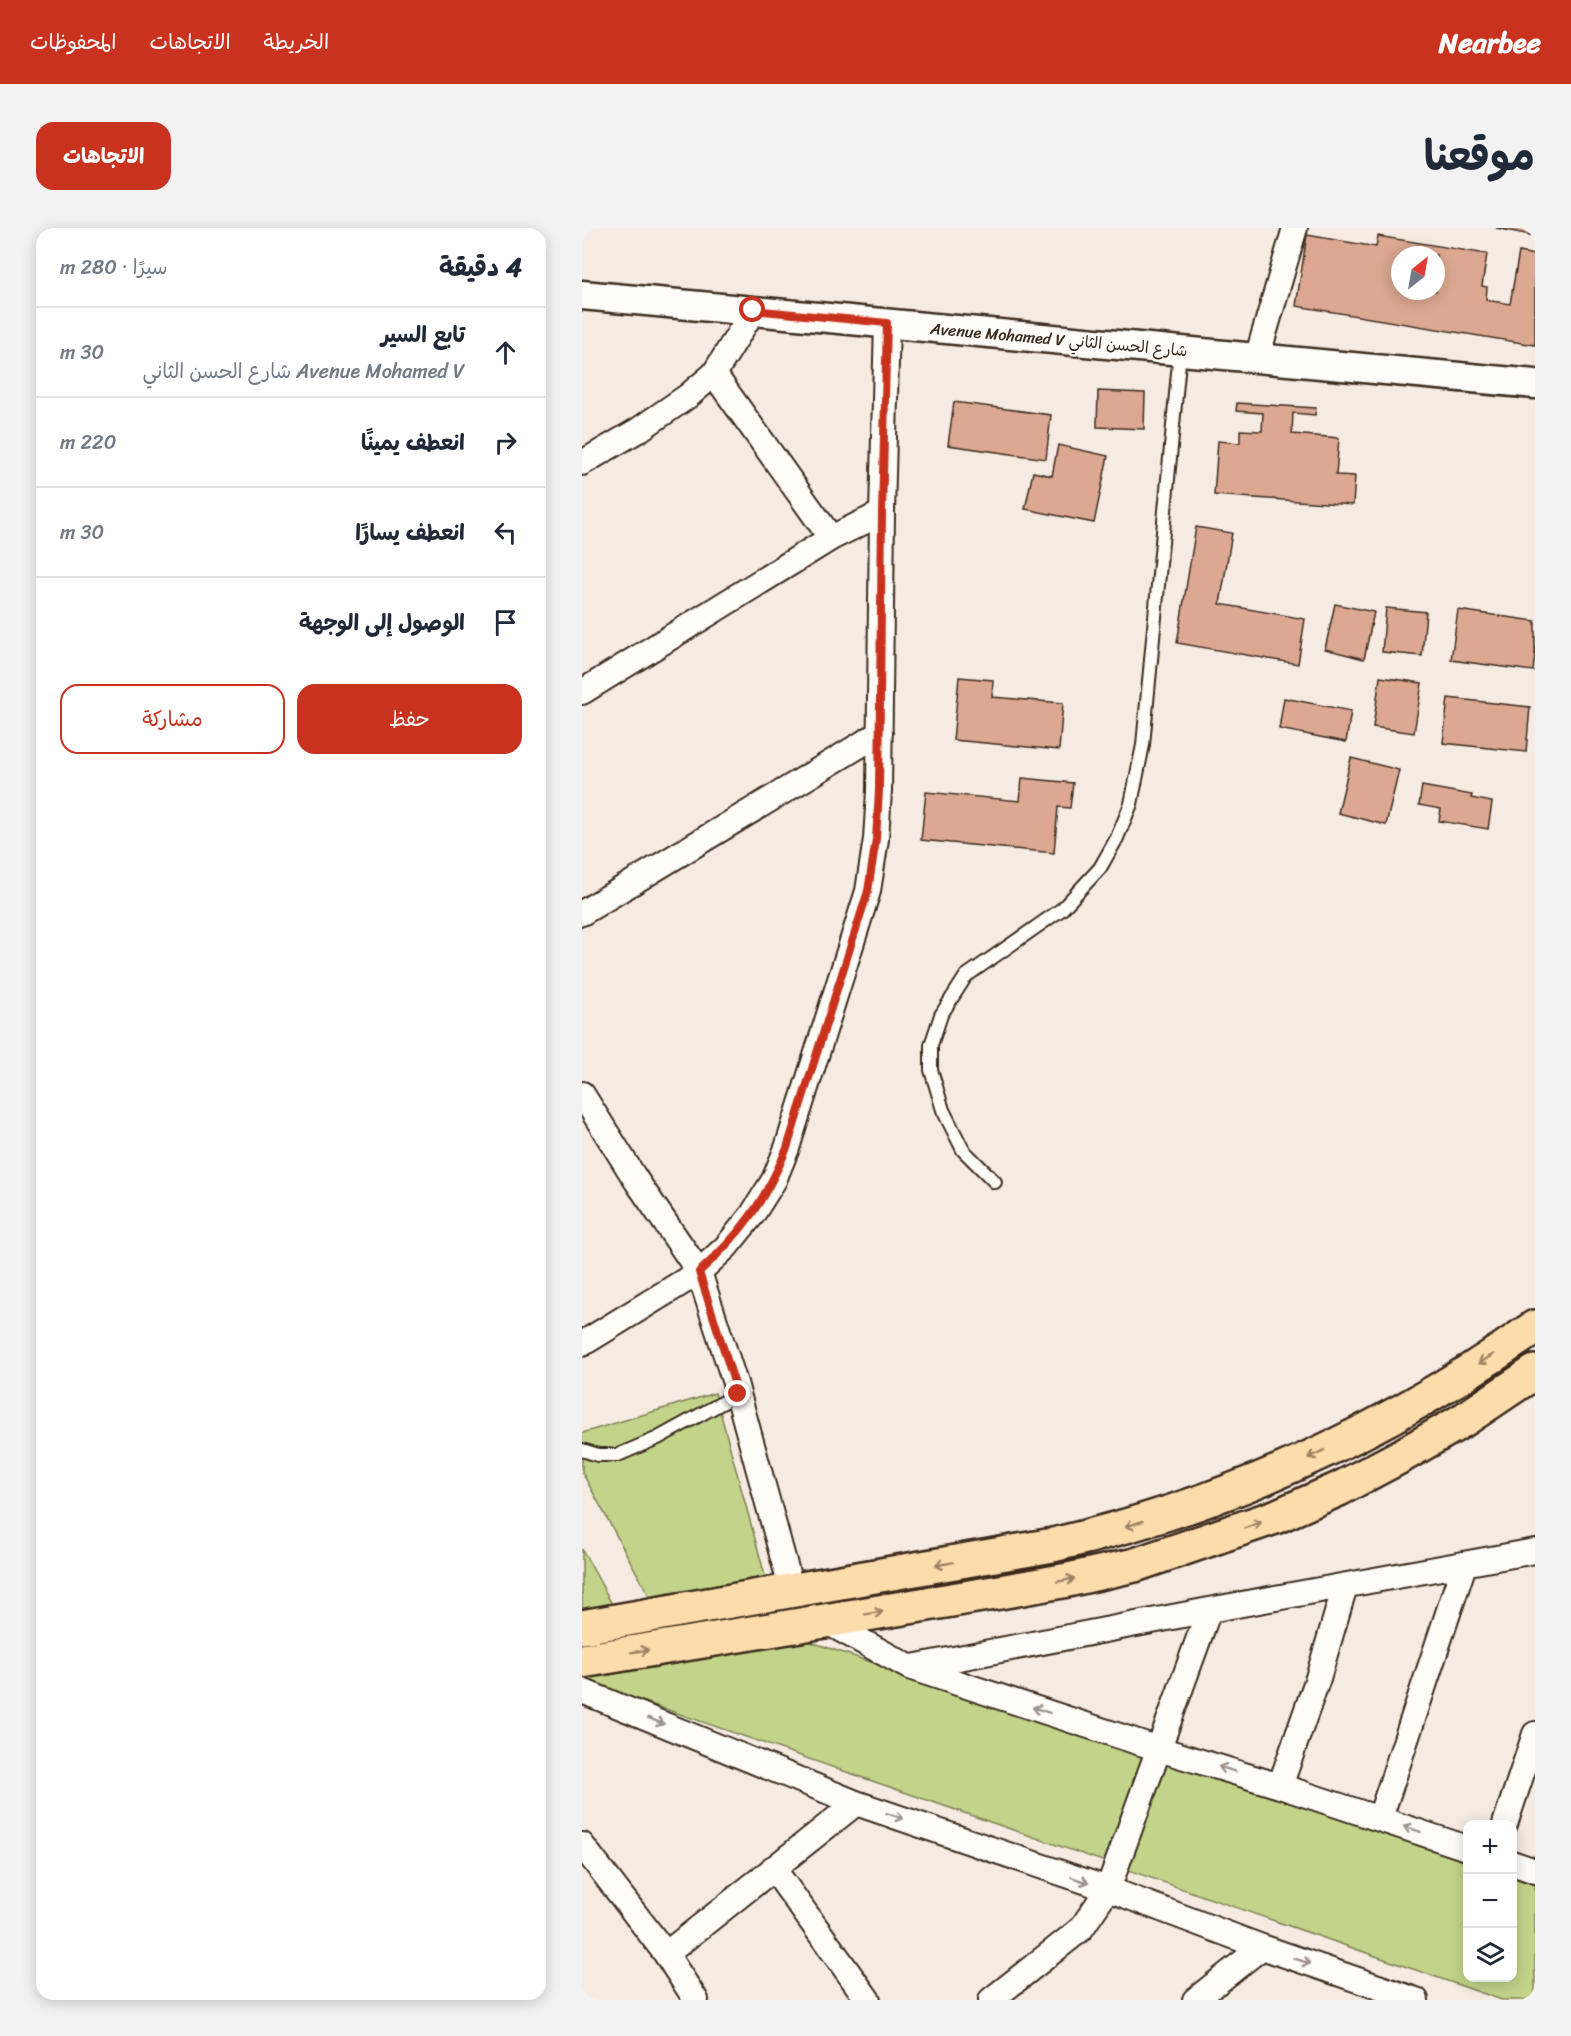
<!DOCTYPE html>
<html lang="ar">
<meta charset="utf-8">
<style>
:root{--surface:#fff;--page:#f2f2f3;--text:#1f2937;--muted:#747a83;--line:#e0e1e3;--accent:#c8321e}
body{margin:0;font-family:Sriracha,"Playpen Sans Arabic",sans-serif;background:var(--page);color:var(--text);direction:rtl}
.controls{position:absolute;right:18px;bottom:18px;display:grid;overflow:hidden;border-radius:12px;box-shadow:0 3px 15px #0003}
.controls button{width:54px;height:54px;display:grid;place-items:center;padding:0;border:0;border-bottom:2px solid var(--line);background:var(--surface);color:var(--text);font:30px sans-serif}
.compass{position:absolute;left:809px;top:18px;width:54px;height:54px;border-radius:50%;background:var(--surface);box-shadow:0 3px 15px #0003;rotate:31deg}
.stop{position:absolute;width:18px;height:18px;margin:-14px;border:4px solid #c8321e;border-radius:50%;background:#fff}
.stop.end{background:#c8321e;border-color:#fff;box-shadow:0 2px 6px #0008}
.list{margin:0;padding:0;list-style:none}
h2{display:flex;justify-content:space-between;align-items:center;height:78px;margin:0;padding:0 24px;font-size:26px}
h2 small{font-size:20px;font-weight:400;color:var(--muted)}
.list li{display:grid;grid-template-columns:39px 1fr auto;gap:18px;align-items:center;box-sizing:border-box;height:90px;padding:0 24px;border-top:2px solid var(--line)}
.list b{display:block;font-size:22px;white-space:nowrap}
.list p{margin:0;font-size:20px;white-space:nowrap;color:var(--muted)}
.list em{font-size:20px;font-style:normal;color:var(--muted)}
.actions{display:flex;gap:12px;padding:18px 24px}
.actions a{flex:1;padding:14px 0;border:2px solid var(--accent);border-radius:18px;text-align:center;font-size:21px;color:var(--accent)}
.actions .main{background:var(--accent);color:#fff}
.icon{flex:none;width:33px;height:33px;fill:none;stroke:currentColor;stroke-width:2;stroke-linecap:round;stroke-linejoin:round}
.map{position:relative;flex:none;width:953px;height:1772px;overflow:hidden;direction:ltr;border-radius:18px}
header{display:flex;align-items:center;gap:36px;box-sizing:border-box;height:84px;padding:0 30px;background:var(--accent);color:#fff}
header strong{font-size:28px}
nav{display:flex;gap:33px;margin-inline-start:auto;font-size:21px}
.intro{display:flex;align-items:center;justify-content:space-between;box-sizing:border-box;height:144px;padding:0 36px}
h1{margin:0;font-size:42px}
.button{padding:15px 27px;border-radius:18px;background:var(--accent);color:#fff;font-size:21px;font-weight:700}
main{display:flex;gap:36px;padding:0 36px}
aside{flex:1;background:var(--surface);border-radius:18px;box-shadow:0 3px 15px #0003}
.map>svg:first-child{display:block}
.green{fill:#c1d489;stroke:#7e7f54;stroke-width:1.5}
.building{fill:#dca891;stroke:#3b2a1e;stroke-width:1.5;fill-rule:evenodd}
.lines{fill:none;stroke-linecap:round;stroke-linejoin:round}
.service-casing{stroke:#3b2a1e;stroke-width:16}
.minor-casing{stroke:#3b2a1e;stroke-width:28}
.tertiary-casing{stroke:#3b2a1e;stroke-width:33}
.trunk-casing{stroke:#3b2a1e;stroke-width:38}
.service{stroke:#fdfcf7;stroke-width:12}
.minor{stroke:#fdfcf7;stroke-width:24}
.tertiary{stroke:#fdfcf7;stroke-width:28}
.trunk{stroke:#fddcac;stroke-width:33}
.oneway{stroke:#9c8365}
.oneway2{stroke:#9c938a}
.route{stroke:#c8321e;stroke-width:8}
.labels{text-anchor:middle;stroke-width:4.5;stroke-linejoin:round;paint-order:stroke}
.street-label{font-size:16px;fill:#3b2a1e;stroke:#fdfcf7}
</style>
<header>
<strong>Nearbee</strong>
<nav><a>الخريطة</a><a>الاتجاهات</a><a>المحفوظات</a></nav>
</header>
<div class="intro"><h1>موقعنا</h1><a class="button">الاتجاهات</a></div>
<main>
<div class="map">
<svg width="953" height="1772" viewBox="0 0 953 1772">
<rect width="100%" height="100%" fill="#f6ebe3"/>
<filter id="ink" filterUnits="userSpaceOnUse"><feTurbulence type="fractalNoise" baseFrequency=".0167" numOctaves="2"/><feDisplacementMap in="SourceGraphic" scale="12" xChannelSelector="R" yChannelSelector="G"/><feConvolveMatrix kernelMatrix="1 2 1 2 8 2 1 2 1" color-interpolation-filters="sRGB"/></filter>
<g filter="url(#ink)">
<path class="green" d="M133 1165 187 1362 71 1375 0 1244V1205Z
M0 1321 31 1378 0 1385Z
M217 1410 885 1634V1750H930L931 1649 953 1657V1772H920L0 1452Z"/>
<path class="building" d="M914 0H953V8Z
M725 7 794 19 796 8 905 26 900 58 905 59 904 72 928 76 937 24 953 27V117L714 78ZM818 27H854V63H818Z
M516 163 563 165 562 201 515 199Z
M372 174 469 187 464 231 366 217Z
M655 175 734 180 733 187 711 185 710 206 757 210 754 247 773 248 771 277 632 267 636 213 658 215V202L680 203 681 185 654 183Z
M476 217 526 228 512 295 443 281 451 244 470 248Z
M614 299 650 305 638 376 723 391 716 436 595 415Z
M753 376 792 384 782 431 743 421Z
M804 380 844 384 840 428 800 424Z
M876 382 953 393V425L951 443 869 432Z
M377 449 411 452 410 469 481 475 477 522 371 512Z
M798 449 840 455 832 505 791 499Z
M702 470 769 483 764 514 697 501Z
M866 470 948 479 944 524 861 515Z
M769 530 817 542 804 597 756 585Z
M440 550 491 555 488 580 476 579 472 625 339 612 344 564 438 573Z
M840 558 890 567 889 570 910 574 906 601 857 593 859 581 837 577Z"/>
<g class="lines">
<g class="service-casing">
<path id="service" d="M413 954 381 922 361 882 349 842V817L359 787 384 748 480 681 518 640 535 610 549 576 561 517 598 123
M0 1222 16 1227H36L76 1210 156 1166"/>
</g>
<g class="minor-casing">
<path id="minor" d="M675 130 713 0
M132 146 249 310
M0 235 58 201 106 168 132 146 171 83
M0 464 249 310 300 285
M0 685 298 505
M0 866 54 952 117 1044 153 1155 210 1363
M0 1116 117 1044 144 1019 170 987 192 952 205 920 286 663 294 611 297 563 300 285 305 95
M243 1393 327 1439 577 1521 698 1558 885 1620
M330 1439 627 1382 953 1323
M0 1463 274 1575 526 1661 680 1719 834 1772
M698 1558 736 1450 763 1358
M798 1590 882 1337
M923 1596 953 1506
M0 1617 84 1726 114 1772
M930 1635 953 1643
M191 1640 286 1772
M84 1726 274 1575
M409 1772 499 1701 526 1661 627 1382
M613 1772 680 1719"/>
</g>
<g class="tertiary-casing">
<path id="tertiary" d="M0 67 953 156"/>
</g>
<g class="trunk-casing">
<path id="trunk" d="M0 1399 471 1317C645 1277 808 1202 953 1099
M0 1433 418 1364 486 1352 553 1337 693 1289 757 1261 821 1227 883 1191 953 1144"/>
</g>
<use href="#service" class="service"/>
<use href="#minor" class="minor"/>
<use href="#tertiary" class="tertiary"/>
<use href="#trunk" class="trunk"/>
</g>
<defs><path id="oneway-shaft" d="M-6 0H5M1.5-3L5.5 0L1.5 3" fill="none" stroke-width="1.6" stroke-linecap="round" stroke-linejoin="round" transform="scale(1.5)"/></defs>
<g class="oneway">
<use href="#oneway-shaft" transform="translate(904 1131) rotate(148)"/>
<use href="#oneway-shaft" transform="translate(734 1226) rotate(155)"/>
<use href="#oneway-shaft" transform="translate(552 1296) rotate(162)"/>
<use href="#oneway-shaft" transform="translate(671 1297) rotate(-20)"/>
<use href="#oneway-shaft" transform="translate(362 1336) rotate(170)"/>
<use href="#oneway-shaft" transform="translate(484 1352) rotate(-11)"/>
<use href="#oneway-shaft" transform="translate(292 1385) rotate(-9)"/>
<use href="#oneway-shaft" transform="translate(58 1423) rotate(-9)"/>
</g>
<g class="oneway2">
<use href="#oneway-shaft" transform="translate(459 1482) rotate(-162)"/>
<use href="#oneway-shaft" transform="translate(74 1493) rotate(22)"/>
<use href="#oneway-shaft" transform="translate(645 1541) rotate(-163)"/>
<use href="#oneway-shaft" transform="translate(313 1588) rotate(19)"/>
<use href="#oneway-shaft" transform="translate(830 1601) rotate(-161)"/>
<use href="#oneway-shaft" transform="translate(498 1652) rotate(19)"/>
<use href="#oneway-shaft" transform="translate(720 1733) rotate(19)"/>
</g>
</g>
<g class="lines" filter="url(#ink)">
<path class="route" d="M156 1166 117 1044C159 1006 183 973 205 920L286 663 294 611 297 563 300 285 305 95 171 82"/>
</g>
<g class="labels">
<g class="street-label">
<text transform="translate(477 111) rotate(5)" y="6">Avenue Mohamed V شارع الحسن الثاني</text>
</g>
</g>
</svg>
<div class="controls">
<button>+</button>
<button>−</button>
<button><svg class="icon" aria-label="layers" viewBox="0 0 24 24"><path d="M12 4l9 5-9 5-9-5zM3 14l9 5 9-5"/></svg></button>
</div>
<svg class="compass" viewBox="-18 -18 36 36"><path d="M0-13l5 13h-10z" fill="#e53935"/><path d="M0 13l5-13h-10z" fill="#747a83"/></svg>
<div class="stop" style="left:171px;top:82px"></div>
<div class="stop end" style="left:156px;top:1166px"></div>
</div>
<aside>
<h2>4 دقيقة<small>سيرًا · 280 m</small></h2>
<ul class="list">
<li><svg class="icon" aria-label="ahead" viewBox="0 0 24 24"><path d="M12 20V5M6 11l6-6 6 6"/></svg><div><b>تابع السير</b><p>Avenue Mohamed V شارع الحسن الثاني</p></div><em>30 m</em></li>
<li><svg class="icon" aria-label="right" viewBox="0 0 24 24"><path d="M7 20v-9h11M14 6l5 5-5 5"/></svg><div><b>انعطف يمينًا</b></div><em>220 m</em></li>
<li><svg class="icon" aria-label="left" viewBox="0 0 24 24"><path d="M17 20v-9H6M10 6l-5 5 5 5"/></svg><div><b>انعطف يسارًا</b></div><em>30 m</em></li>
<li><svg class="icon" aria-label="arrive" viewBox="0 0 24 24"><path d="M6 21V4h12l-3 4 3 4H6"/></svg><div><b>الوصول إلى الوجهة</b></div></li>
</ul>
<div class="actions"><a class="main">حفظ</a><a>مشاركة</a></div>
</aside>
</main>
